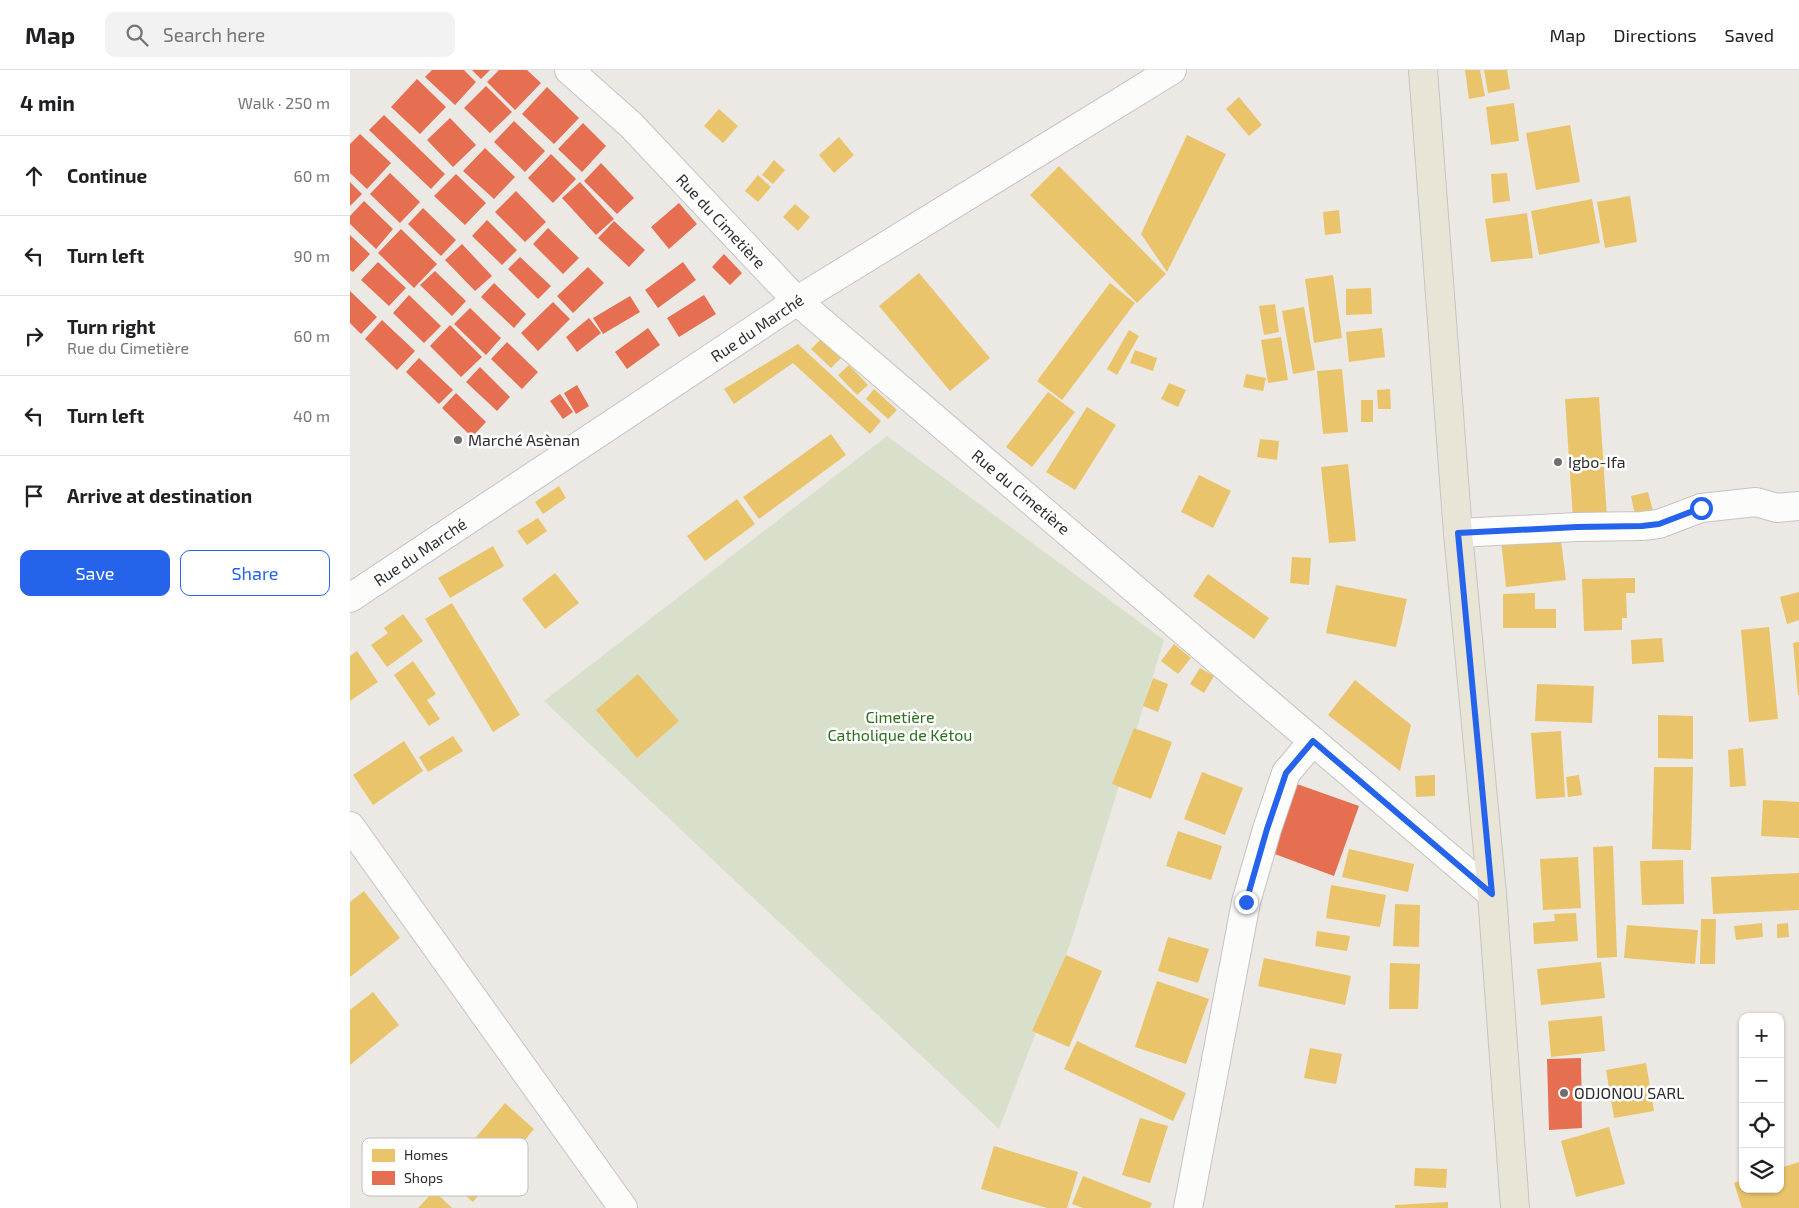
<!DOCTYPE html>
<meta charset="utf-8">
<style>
:root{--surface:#fff;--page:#f2f2f2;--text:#202124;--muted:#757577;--line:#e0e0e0;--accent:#2563eb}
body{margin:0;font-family:"Exo 2",sans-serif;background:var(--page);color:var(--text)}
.controls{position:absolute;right:15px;bottom:15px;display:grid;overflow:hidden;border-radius:10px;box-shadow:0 1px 4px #0004}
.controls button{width:45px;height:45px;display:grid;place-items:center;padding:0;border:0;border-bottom:1px solid var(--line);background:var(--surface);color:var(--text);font:25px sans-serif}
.stop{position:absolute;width:15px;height:15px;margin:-11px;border:4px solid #2563eb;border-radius:50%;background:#fff}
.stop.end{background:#2563eb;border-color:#fff;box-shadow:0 1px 5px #0008}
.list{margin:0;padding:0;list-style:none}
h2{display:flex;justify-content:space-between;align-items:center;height:65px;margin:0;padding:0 20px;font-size:21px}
h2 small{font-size:16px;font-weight:400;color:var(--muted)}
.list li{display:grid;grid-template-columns:32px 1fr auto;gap:15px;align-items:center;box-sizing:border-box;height:80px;padding:0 20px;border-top:1px solid var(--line)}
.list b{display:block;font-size:19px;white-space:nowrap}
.list p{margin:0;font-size:16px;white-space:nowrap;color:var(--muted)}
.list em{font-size:16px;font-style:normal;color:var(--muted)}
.actions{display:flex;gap:10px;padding:15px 20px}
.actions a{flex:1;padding:11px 0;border:1px solid var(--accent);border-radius:10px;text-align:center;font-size:18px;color:var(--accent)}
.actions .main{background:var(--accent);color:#fff}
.icon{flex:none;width:28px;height:28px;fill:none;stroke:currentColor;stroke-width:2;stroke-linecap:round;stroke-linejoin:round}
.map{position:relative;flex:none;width:1449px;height:1138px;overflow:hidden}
header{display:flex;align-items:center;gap:30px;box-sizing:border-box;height:70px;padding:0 25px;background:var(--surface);border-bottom:1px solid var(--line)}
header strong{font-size:24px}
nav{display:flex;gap:28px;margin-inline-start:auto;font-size:18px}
.search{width:350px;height:45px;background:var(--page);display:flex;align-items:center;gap:12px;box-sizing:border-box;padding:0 18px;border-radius:10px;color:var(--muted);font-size:19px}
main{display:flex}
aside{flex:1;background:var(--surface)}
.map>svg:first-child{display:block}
.cemetery{fill:#d8e0cc}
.homes{fill:#e9c46a}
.shops{fill:#e76f51}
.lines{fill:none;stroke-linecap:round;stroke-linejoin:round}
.street-casing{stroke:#c5c4c5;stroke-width:30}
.primary-casing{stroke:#c6c5c4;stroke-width:30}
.street{stroke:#fcfcfb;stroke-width:28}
.primary{stroke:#e8e4d6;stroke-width:28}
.route{stroke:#2563eb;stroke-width:6}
.poi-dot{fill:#706f6e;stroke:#fff;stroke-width:2}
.labels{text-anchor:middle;stroke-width:5;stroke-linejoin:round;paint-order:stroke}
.street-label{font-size:16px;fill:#2e2e2e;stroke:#fff}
.poi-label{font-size:16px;fill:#2e2e2e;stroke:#fff;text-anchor:start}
.park-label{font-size:16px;fill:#2c6e1b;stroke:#fff}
.key{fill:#fff;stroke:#c0c0c0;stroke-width:1}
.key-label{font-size:14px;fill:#2e2e2e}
</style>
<header>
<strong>Map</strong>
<div class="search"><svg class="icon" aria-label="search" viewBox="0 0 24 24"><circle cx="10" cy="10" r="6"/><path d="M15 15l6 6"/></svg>Search here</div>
<nav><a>Map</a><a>Directions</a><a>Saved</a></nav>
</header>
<main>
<aside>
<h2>4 min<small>Walk · 250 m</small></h2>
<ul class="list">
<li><svg class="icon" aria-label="ahead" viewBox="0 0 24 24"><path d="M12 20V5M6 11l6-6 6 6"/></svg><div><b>Continue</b></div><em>60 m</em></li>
<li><svg class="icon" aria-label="left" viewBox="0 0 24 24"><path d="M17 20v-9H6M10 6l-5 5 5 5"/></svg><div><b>Turn left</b></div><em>90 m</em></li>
<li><svg class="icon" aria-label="right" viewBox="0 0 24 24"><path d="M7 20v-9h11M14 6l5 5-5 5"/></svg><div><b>Turn right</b><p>Rue du Cimetière</p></div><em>60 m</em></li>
<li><svg class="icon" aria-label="left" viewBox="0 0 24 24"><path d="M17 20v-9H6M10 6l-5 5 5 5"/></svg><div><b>Turn left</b></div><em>40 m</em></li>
<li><svg class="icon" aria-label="arrive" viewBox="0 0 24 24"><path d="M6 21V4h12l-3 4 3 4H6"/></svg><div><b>Arrive at destination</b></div></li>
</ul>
<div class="actions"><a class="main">Save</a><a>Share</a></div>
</aside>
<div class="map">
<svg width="1449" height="1138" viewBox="0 0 1449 1138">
<rect width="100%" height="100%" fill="#ece8e4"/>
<path class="cemetery" d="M537 366 814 570 721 871 649 1059 194 631Z"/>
<path class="homes" d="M1115 0H1130L1135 26 1119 29Z
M1134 0H1157L1160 19 1138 23Z
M889 27 912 55 899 66 876 39Z
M1164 33 1169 71 1141 75 1136 37Z
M369 39 388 56 373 73 354 56Z
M1220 55 1230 112 1186 120 1176 63Z
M837 65 876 84 817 202 791 164Z
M489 67 504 85 484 103 469 85Z
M424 90 435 100 423 114 412 105Z
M709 96 816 204 787 233 680 125Z
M1157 103 1160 131 1143 133 1141 104Z
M408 105 421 117 408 132 395 121Z
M1280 126 1287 172 1255 178 1247 132Z
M1242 129 1250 173 1189 185 1181 141Z
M445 134 460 147 448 161 433 147Z
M989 140 991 163 975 165 973 142Z
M1177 143 1183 188 1141 192 1135 149Z
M569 203 640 288 600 321 529 236Z
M983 205 992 268 964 273 955 209Z
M760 213 785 233 712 330 687 311Z
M1021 218 1022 244 996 245V219Z
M925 234 929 262 914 265 909 236Z
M954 237 965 300 943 304 932 241Z
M1032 258 1035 287 999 292 996 262Z
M779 260 789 266 767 305 757 299Z
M931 267 938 310 918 313 911 270Z
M471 269 491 288 481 298 461 279Z
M448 274 531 351 520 364 443 293 384 334 374 319Z
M785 280 807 288 803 301 780 293Z
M499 295 518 315 507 325 488 305Z
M992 299 998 362 973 364 967 301Z
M896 304 916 308 913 321 893 317Z
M819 313 836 320 828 337 811 329Z
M524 319 547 340 538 349 516 329Z
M1040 319 1041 339H1028L1027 320Z
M698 322 725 342 682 397 656 377Z
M1249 327 1257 447 1223 449 1215 329Z
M1011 330H1023V352H1011Z
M737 337 766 355 725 420 696 402Z
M481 364 496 385 409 449 393 427Z
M910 369 929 371 927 390 907 387Z
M998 394 1006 471 979 473 971 397Z
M849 405 881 421 863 458 831 442Z
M209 416 216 428 193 444 185 432Z
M1298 422 1303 441 1285 445 1281 426Z
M387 429 405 454 355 491 337 466Z
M188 448 197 461 177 475 167 461Z
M1210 463 1216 510 1156 517 1151 470Z
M143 476 154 496 100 528 88 508Z
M942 487 961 488 959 515 940 513Z
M205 503 229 533 195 559 172 529Z
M858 504 919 548 904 569 843 526Z
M1285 508V523H1276L1277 548H1272V560L1234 561 1232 509Z
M986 515 1057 529 1046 577 976 563Z
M1449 522V550L1437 554 1430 527Z
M1185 523V539H1206V558H1153V524Z
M102 533 170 645 143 662 75 549Z
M53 544 73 571 37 597 21 575 38 563 34 558Z
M1419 557 1428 649 1399 652 1391 560Z
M1312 568 1314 592 1282 594 1281 570Z
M1449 572V625H1448L1443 573Z
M824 574 841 588 828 604 811 591Z
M7 581 28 612 0 631V586Z
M63 591 86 624 77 630 90 649 79 656 44 605Z
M850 598 864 606 854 623 840 614Z
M288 604 329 651 287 688 246 640Z
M803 608 818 614 808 642 793 636Z
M1005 610 1061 655 1050 701 978 645Z
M1187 614 1244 616 1242 653 1185 651Z
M1308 645 1343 646V689L1308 688Z
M784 658 822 672 801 729 762 714Z
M1211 661 1215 727 1186 729 1181 663Z
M103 666 113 681 78 702 69 687Z
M54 671 73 701 23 735 3 705Z
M1393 678 1396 716 1380 717 1378 680Z
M1304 697H1343L1341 780 1302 779Z
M852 702 893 718 875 765 834 749Z
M1085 705V726L1066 727 1065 706Z
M1229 705 1232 725 1218 727 1216 707Z
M1413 730 1449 732V768L1411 766Z
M828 761 872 776 861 810 816 796Z
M1263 776 1267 887 1247 888 1243 777Z
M999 779 1064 794 1058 822 992 807Z
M1228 787 1231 838 1193 840 1190 789Z
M1333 790 1334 834 1292 835 1290 791Z
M1449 803V840L1363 844 1361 807Z
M981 815 1036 825 1030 857 976 848Z
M14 821 50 868 0 907V832Z
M1045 834 1070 835 1069 877 1043 876Z
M1226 843 1228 871 1184 874 1183 853 1205 851 1204 844Z
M1351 849H1366L1365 894H1350Z
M1412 853 1413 867 1386 870 1384 856Z
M1438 853 1439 867 1427 868V854Z
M1277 855 1348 860 1345 894 1274 888Z
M967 861 1000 866 997 881 965 876Z
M818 867 859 879 848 913 808 901Z
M716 885 752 901 719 977 682 961Z
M914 888 1001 906 995 935 908 916Z
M1251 892 1255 928 1191 935 1187 899Z
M1040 893 1070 894 1068 939H1039Z
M807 911 859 929 836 994 785 977Z
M23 922 49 955 0 995V940Z
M1252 946 1255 981 1201 987 1198 951Z
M727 971 836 1023 823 1051 714 999Z
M960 978 992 984 986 1014 954 1008Z
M1296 993 1304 1041 1264 1048 1256 1000Z
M155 1033 184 1059 123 1132 93 1106Z
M790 1048 818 1056 800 1113 772 1105Z
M1259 1057 1275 1114 1226 1127 1211 1071Z
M644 1076 728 1102 717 1138H697L631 1119Z
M1449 1092V1138H1392L1384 1113 1393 1110V1119H1430V1098Z
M1065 1098 1097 1099 1096 1118 1064 1116Z
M733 1106 802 1133 800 1138H733L722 1134Z
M84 1121 102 1138H68Z
M1098 1132V1138H1045V1135Z"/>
<path class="shops" d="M82 0H114L126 12 105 35 75 7Z
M122 0H140L131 9Z
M149 0H177L191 13 165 40 137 12Z
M67 9 96 37 70 64 41 37Z
M136 16 162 42 140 63 114 38Z
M197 17 229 48 204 74 172 44Z
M34 45 95 104 81 119 19 60Z
M100 48 126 75 103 97 77 70Z
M164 51 195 81 175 102 144 72Z
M233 53 256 76 232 102 208 79Z
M10 64 41 93 17 119 0 103V74Z
M135 78 165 107 144 129 113 101Z
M201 84 226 109 203 133 178 108Z
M251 93 284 128 267 144 234 111Z
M40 103 70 132 50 153 20 124Z
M106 104 136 133 115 155 84 126Z
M0 112 12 124 0 136Z
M230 112 264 149 246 165 212 128Z
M166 121 196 152 175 172 145 142Z
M14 131 43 159 26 179 0 154V146Z
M329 133 347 154 319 179 301 157Z
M73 138 106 170 91 186 58 154Z
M137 150 167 180 152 195 122 166Z
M264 151 295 180 279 197 248 168Z
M198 158 229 188 213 204 183 174Z
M51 159 87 194 64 218 28 183Z
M0 165 20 184 3 202 0 200Z
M112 174 142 206 125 221 95 190Z
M374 184 392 203 380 215 362 197Z
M170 187 201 216 188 229 158 199Z
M28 192 56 218 39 236 11 210Z
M333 192 346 210 308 238 295 220Z
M238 197 254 213 223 243 207 226Z
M85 201 116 231 102 246 70 215Z
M144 213 176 244 164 258 131 227Z
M0 221 27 247 11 264 0 253Z
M59 225 91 256 74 273 43 243Z
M354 225 366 244 329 267 317 248Z
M280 226 290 242 253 264 243 248Z
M203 232 220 249 188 281 171 263Z
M120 238 151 268 136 285 104 254Z
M239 248 251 263 227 282 216 267Z
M32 250 65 281 47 300 15 269Z
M100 255 132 287 111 307 80 276Z
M298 258 310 275 277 299 265 282Z
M157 272 188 302 172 319 141 289Z
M69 288 103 320 89 334 56 302Z
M130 297 160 327 147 341 116 312Z
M227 315 239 336 226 344 214 323Z
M106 323 136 352 122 367 92 338Z
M210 324 223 342 213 349 200 331Z
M944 713 1009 736 984 806 919 782Z
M1231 988 1232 1058 1199 1060 1197 989Z"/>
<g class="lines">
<g class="street-casing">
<path id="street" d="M219 0 281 55 447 231 1142 824
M1108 463 1227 457 1292 456 1309 454 1351 438 1406 432 1427 438 1449 436
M0 528 456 225 822 0
M0 756 273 1138
M838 1138 896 832 917 759 936 703 963 671"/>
</g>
<g class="primary-casing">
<path id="primary" d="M1073 0 1108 463 1142 824 1165 1138"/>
</g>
<use href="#street" class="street"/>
<use href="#primary" class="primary"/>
</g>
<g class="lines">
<path class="route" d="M896 832 917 759 936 703 963 671 1142 824 1108 463 1227 457 1292 456 1309 454 1351 438"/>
</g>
<g class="poi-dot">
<circle cx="108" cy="370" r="5"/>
<circle cx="1208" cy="392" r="5"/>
<circle cx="1214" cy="1023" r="5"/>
</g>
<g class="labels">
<g class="street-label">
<text transform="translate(371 151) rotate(47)" y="6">Rue du Cimetière</text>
<text transform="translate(407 258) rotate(-34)" y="6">Rue du Marché</text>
<text transform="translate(671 422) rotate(40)" y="6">Rue du Cimetière</text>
<text transform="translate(70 482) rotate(-34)" y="6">Rue du Marché</text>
</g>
<g class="poi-label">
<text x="118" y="376">Marché Asènan</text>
<text x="1218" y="398">Igbo-Ifa</text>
<text x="1224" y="1029">ODJONOU SARL</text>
</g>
<g class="park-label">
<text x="550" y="653">Cimetière<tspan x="550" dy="18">Catholique de Kétou</tspan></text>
</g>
</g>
<rect x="12" y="1068" width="166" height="58" rx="8" class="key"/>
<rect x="22" y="1079" width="23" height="13" fill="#e9c46a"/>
<rect x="22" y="1101" width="23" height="14" fill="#e76f51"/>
<g class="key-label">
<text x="54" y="1090">Homes</text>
<text x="54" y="1113">Shops</text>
</g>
</svg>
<div class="controls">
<button>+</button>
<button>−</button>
<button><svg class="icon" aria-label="locate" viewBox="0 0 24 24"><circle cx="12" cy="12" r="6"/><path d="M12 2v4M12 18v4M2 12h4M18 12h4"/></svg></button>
<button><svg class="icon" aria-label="layers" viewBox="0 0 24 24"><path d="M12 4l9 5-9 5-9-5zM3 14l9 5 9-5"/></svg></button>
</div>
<div class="stop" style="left:1351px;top:438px"></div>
<div class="stop end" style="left:896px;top:832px"></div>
</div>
</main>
